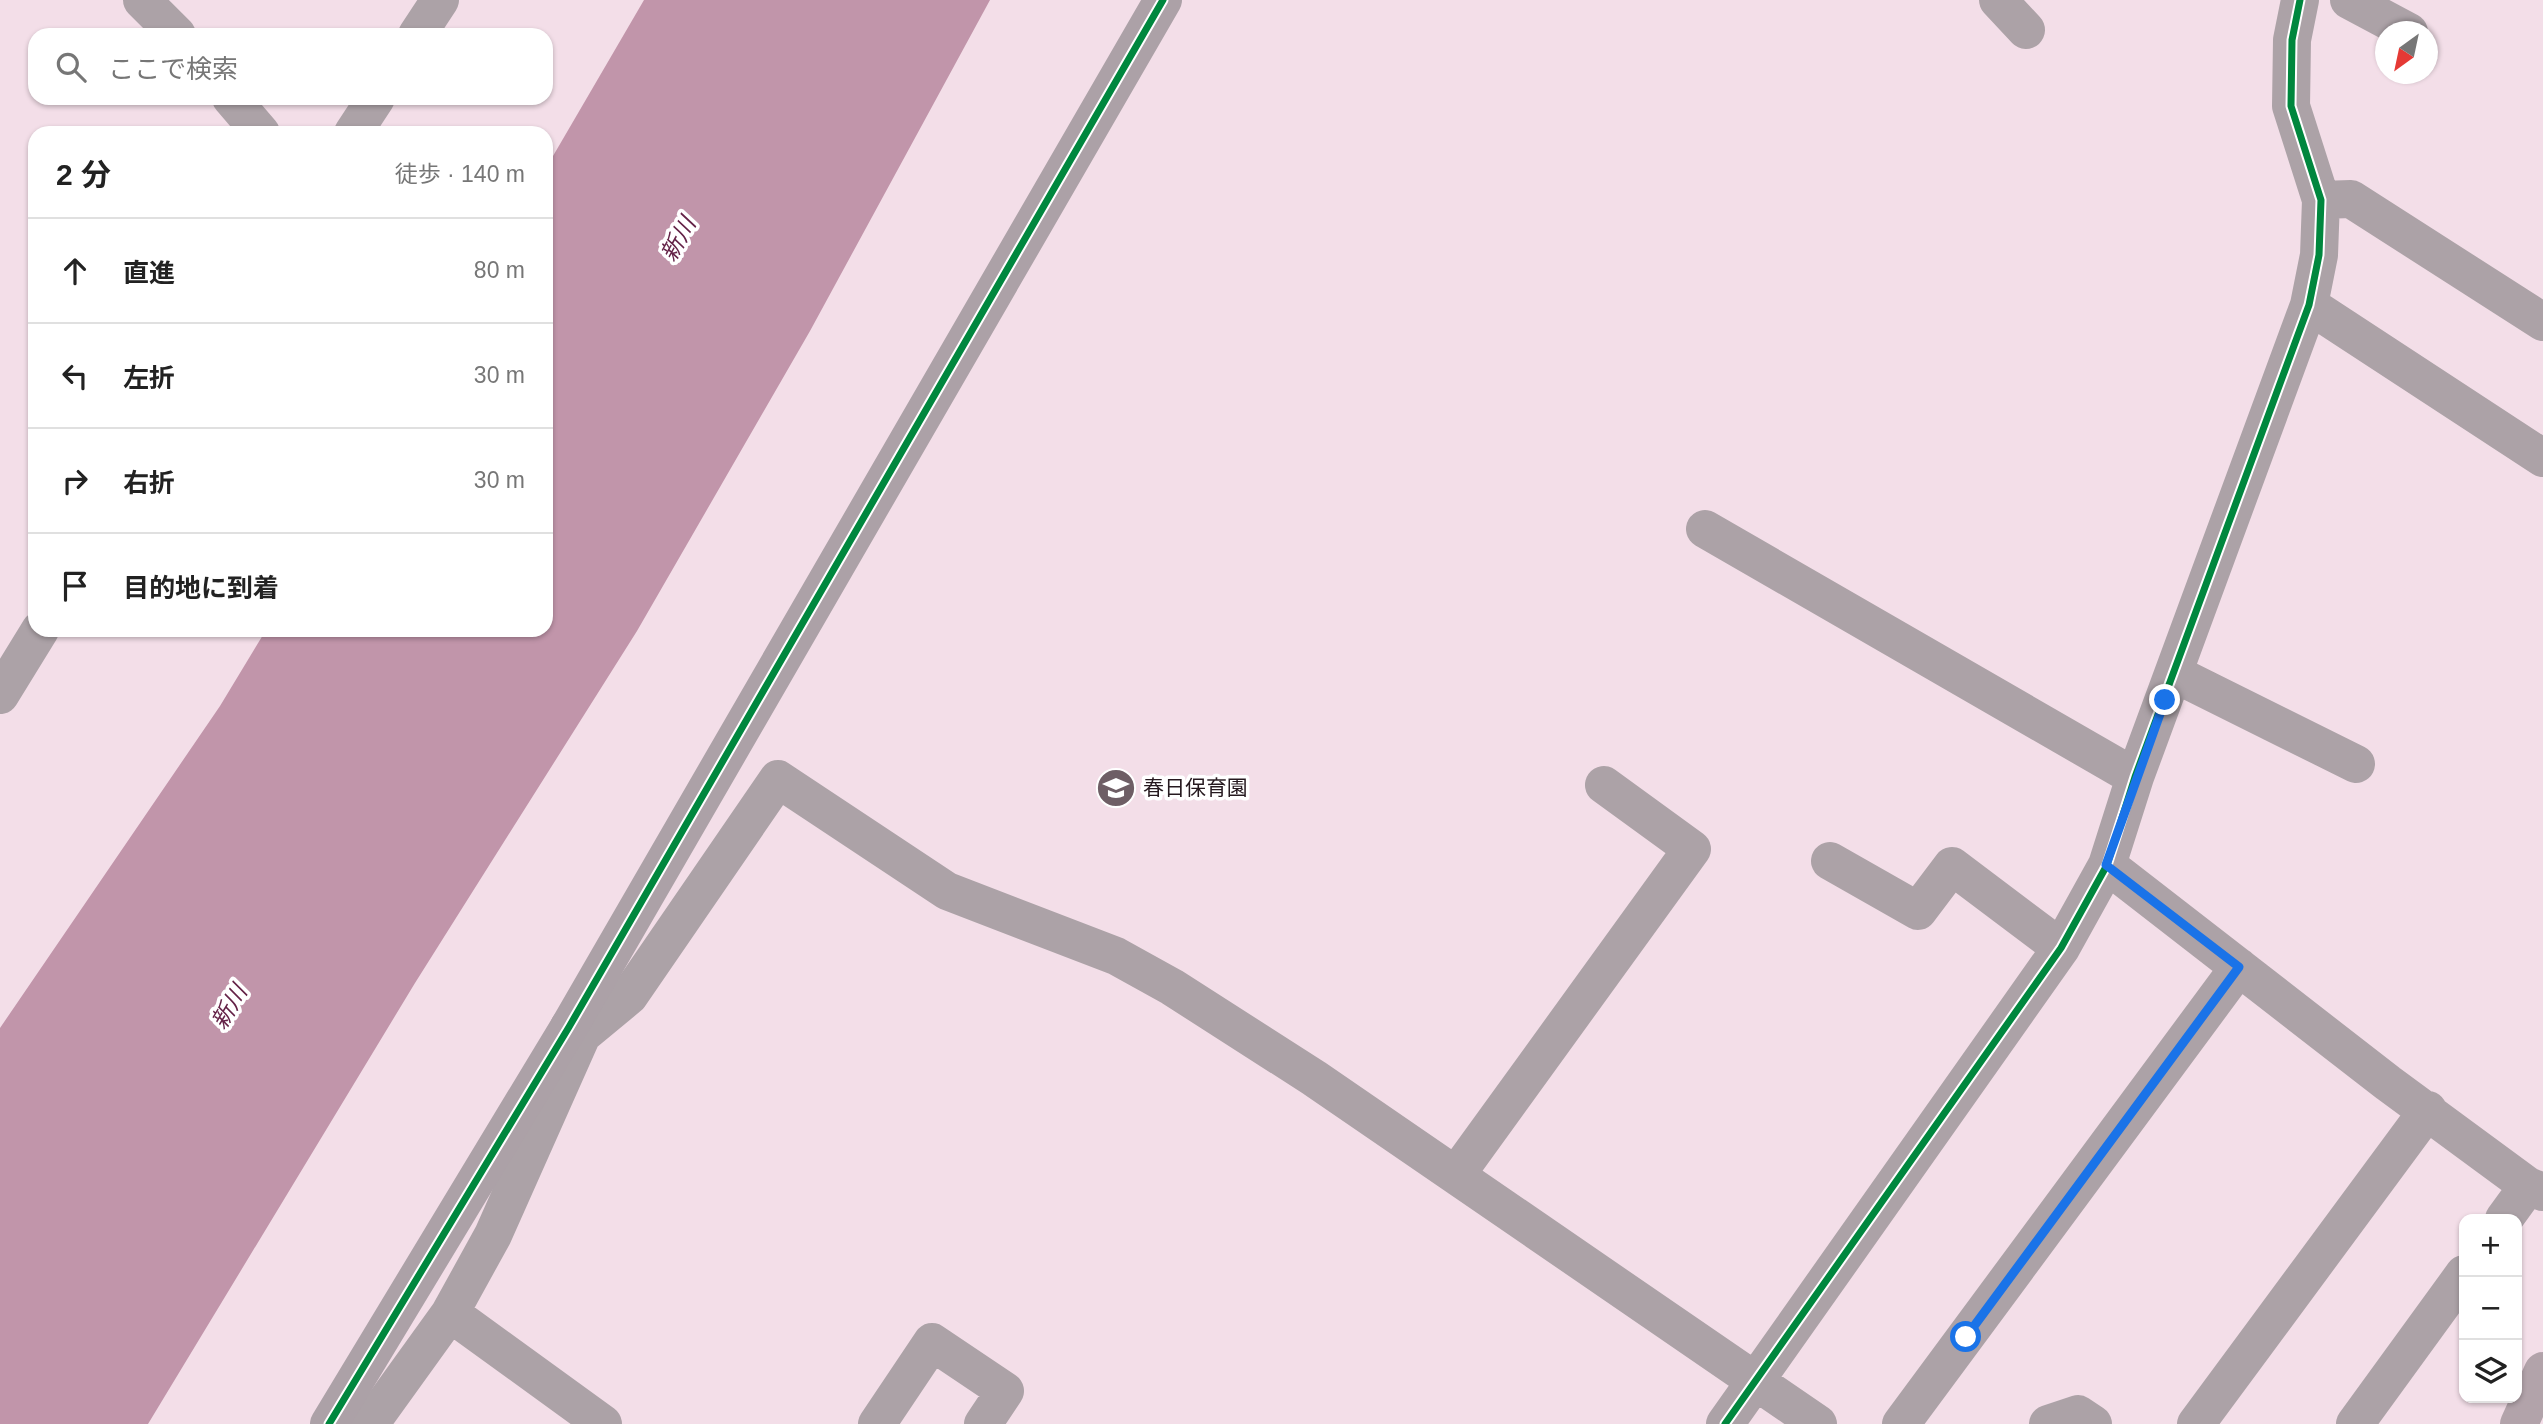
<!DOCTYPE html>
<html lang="ja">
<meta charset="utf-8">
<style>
:root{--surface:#fff;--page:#f2f2f2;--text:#222;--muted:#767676;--line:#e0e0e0}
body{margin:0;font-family:Arial,"Noto Sans JP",sans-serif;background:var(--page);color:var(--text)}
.controls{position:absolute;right:21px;bottom:21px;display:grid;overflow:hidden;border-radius:14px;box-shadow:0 2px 5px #0004}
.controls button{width:63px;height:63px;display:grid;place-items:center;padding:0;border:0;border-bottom:2px solid var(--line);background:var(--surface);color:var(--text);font:35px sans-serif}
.compass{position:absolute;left:2375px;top:21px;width:63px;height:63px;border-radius:50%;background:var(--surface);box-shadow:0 2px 5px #0004;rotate:213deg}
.stop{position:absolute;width:21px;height:21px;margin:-16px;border:5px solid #1a73e8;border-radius:50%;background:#fff}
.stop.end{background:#1a73e8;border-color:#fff;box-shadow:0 2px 7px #0008}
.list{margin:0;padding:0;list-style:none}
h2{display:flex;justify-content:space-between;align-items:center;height:91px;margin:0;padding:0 28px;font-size:30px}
h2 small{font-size:23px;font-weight:400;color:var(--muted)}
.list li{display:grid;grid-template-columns:46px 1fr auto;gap:21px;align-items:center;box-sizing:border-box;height:105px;padding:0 28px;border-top:2px solid var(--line)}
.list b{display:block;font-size:26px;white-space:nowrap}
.list em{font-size:23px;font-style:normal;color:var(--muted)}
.icon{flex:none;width:38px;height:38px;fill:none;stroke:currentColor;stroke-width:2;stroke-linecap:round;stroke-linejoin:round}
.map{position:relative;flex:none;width:2543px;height:1424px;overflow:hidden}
.search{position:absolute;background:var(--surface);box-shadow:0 2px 5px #0004;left:28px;top:28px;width:525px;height:77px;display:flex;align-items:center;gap:18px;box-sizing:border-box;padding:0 24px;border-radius:21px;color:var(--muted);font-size:26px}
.panel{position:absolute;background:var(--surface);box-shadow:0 2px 5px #0004;left:28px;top:126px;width:525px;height:511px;border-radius:21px}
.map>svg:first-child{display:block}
.water{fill:#c195aa}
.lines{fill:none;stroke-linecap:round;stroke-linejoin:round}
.street{stroke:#aca2a7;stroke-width:38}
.secondary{stroke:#aca1a7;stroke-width:38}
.primary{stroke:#b2a3aa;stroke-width:38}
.cycleway-casing{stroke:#fff;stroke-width:11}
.cycleway{stroke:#00873e;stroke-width:7}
.route{stroke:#1a73e8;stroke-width:9}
.labels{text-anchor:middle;stroke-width:7;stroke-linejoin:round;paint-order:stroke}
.poi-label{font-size:21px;fill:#26191f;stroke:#fff;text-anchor:start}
.water-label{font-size:23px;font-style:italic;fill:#642247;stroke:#fff}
</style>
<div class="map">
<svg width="2543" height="1424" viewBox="0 0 2543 1424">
<rect width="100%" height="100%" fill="#f3dee8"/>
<path class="water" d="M644 0H990L810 331 637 631 415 983 148 1424H0V1028L220 706 266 630H546V168Z"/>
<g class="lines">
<path class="street" d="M142 0 177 35
M1998 0 2026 30
M2349 0 2409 32
M417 35 440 0
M231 98 261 133
M353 133 376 98
M2321 200 2351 199 2543 322
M2309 305 2543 458
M1705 529 2135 777
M2175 674 2356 764
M0 695 40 630
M1830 861 1918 911 1952 866 2061 948
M2107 865 2388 1083 2528 1186 2543 1192
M569 1027 582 1035 629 996 778 779 947 891 1116 956 1172 987 1314 1078 1818 1424
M582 1035 493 1235 450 1313 603 1424
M1456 1175 1692 849 1604 785
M2504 1219 2528 1186
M370 1424 450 1313
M877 1424 932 1342 1005 1391 983 1424
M1725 1424 2061 948 2107 865 2135 777 2309 305 2319 255 2321 200 2291 106 2292 40 2300 0
M1901 1424 2239 967
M2048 1424 2078 1414 2093 1424
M2196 1424 2428 1110
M2355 1424 2464 1274"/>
<path class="secondary" d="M329 1424 569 1027 1163 0"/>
<path class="primary" d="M2519 1424 2543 1371"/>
<g class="cycleway-casing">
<path id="cycleway" d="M329 1424 569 1027 1163 0
M1725 1424 2061 948 2107 865 2135 777 2309 305 2319 255 2321 200 2291 106 2292 40 2300 0"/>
</g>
<use href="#cycleway" class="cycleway"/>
</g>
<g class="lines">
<path class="route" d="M1966 1337 2239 967 2106 865 2165 700"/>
</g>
<defs>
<g id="school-disc" transform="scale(2.0125)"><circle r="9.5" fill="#6e5e65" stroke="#fff"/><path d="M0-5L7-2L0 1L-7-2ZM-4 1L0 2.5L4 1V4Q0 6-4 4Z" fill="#fff"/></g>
</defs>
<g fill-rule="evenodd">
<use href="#school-disc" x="1116" y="788"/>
</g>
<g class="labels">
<g class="poi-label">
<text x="1143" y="795">春日保育園</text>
</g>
<g class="water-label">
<text transform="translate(678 239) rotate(-61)" y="8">新川</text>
<text transform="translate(229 1007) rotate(-59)" y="8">新川</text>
</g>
</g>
</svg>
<div class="controls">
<button>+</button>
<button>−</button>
<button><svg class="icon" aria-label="layers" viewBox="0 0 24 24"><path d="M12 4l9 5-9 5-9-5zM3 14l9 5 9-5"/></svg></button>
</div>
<svg class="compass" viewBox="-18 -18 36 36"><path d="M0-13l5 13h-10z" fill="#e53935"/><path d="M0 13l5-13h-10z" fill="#767676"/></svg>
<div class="stop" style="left:1966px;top:1337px"></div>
<div class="stop end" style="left:2165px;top:700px"></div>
<div class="search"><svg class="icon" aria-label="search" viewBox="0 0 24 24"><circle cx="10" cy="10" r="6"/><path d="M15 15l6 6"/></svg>ここで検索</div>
<section class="panel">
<h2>2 分<small>徒歩 · 140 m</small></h2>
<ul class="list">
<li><svg class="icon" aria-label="ahead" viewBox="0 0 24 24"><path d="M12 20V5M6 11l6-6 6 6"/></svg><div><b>直進</b></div><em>80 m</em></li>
<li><svg class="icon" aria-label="left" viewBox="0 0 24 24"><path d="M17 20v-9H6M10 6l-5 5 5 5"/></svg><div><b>左折</b></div><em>30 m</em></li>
<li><svg class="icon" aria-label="right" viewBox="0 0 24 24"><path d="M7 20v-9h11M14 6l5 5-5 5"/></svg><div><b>右折</b></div><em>30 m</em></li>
<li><svg class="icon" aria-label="arrive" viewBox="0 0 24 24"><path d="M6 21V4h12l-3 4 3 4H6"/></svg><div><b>目的地に到着</b></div></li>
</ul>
</section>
</div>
